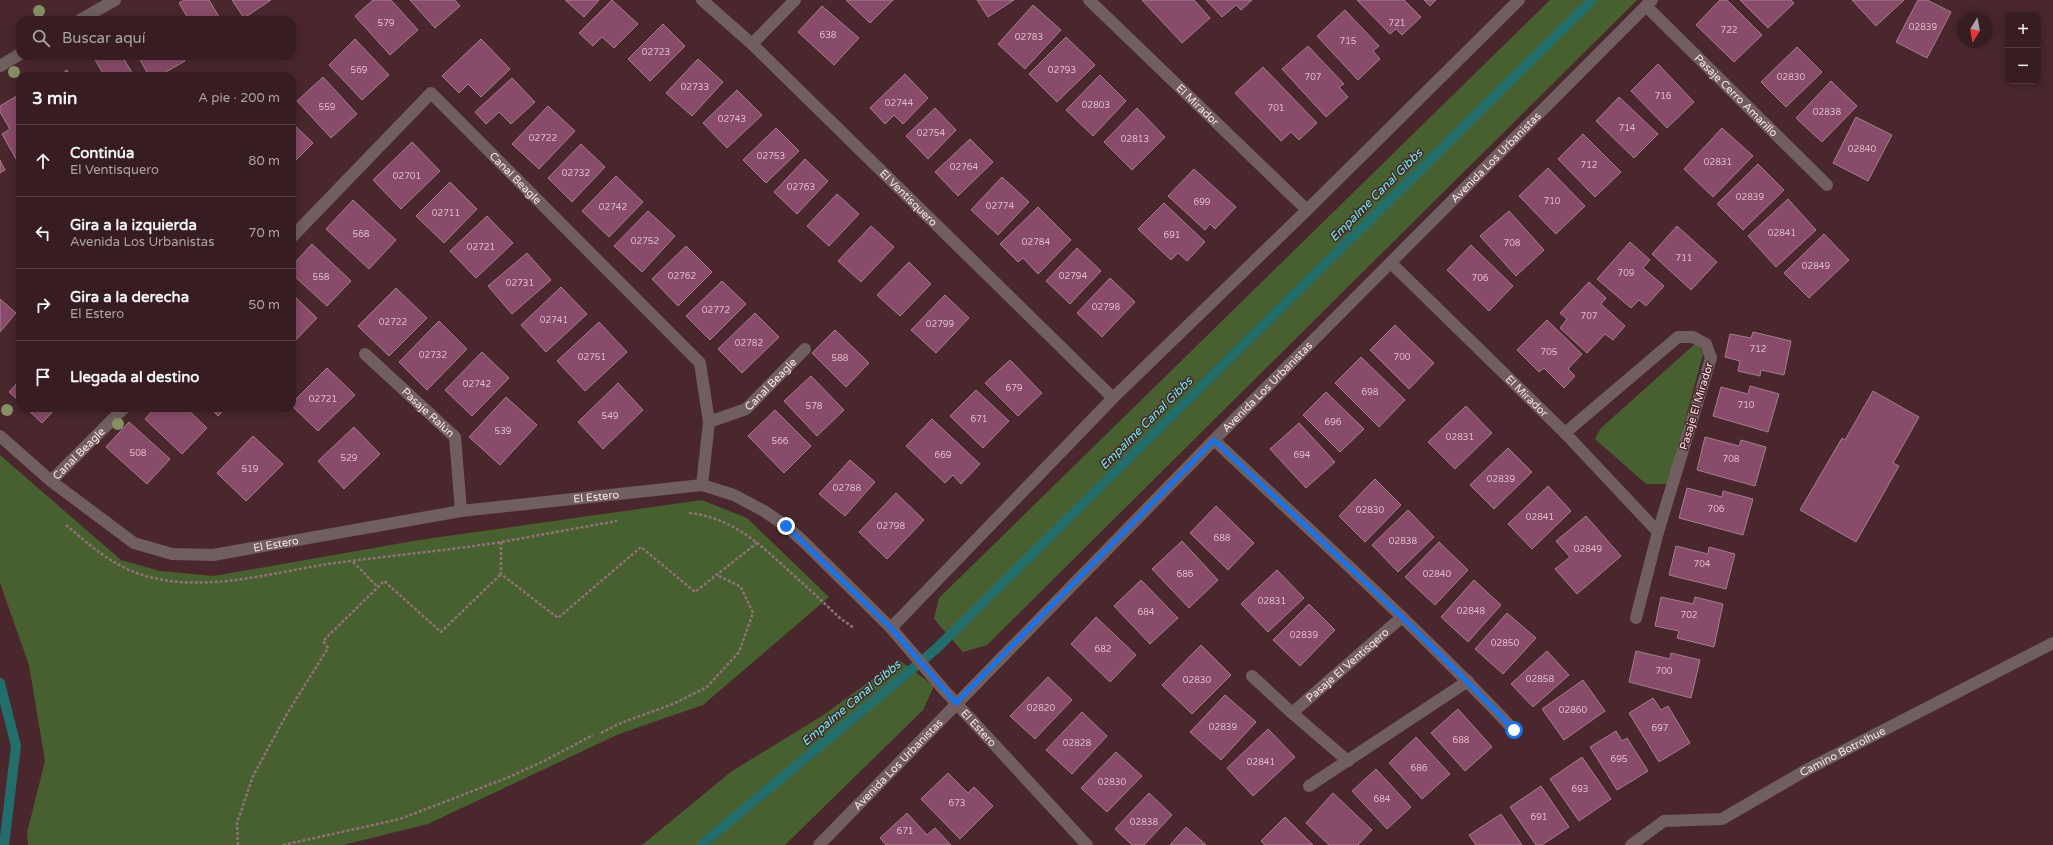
<!DOCTYPE html>
<html lang="es">
<meta charset="utf-8">
<style>
:root{--surface:#371d22;--page:#3e262a;--text:#f1f3f6;--muted:#aaa2a5;--line:#513b40}
body{margin:0;font-family:"Varela Round",sans-serif;background:var(--page);color:var(--text)}
.controls{position:absolute;right:12px;top:12px;display:grid;overflow:hidden;border-radius:8px;box-shadow:0 2px 10px #0003}
.controls button{width:36px;height:36px;display:grid;place-items:center;padding:0;border:0;border-bottom:1px solid var(--line);background:var(--surface);color:var(--text);font:20px sans-serif}
.compass{position:absolute;left:1957px;top:12px;width:36px;height:36px;border-radius:50%;background:var(--surface);box-shadow:0 2px 10px #0003;rotate:191deg}
.stop{position:absolute;width:12px;height:12px;margin:-9px;border:3px solid #1a73e8;border-radius:50%;background:#fff}
.stop.end{background:#1a73e8;border-color:#fff;box-shadow:0 1px 4px #0008}
.list{margin:0;padding:0;list-style:none}
h2{display:flex;justify-content:space-between;align-items:center;height:52px;margin:0;padding:0 16px;font-size:17px}
h2 small{font-size:13px;font-weight:400;color:var(--muted)}
.list li{display:grid;grid-template-columns:26px 1fr auto;gap:12px;align-items:center;box-sizing:border-box;height:72px;padding:0 16px;border-top:1px solid var(--line)}
.list b{display:block;font-size:15px;white-space:nowrap}
.list p{margin:0;font-size:13px;white-space:nowrap;color:var(--muted)}
.list em{font-size:13px;font-style:normal;color:var(--muted)}
.icon{flex:none;width:22px;height:22px;fill:none;stroke:currentColor;stroke-width:2;stroke-linecap:round;stroke-linejoin:round}
.map{position:relative;flex:none;width:2053px;height:845px;overflow:hidden}
.search{position:absolute;background:var(--surface);box-shadow:0 2px 10px #0003;left:16px;top:16px;width:280px;height:44px;display:flex;align-items:center;gap:10px;box-sizing:border-box;padding:0 14px;border-radius:12px;color:var(--muted);font-size:15px}
.panel{position:absolute;background:var(--surface);box-shadow:0 2px 10px #0003;left:16px;top:72px;width:280px;height:340px;border-radius:12px}
.map>svg:first-child{display:block}
.green{fill:#486030}
.lines{fill:none;stroke-linecap:round;stroke-linejoin:round}
.stream{stroke:#236e6b;stroke-width:10}
.building{fill:#884b69;stroke:#a37e8e}
.path{stroke:#8f7176;stroke-width:2.5;stroke-dasharray:3 2;stroke-linecap:butt}
.minor{stroke:#705e60;stroke-width:12}
.tree{fill:#879063}
.route{stroke:#1a73e8;stroke-width:5}
.labels{text-anchor:middle;stroke-width:3;stroke-linejoin:round;paint-order:stroke}
.number-label{font-size:9px;fill:#debcc6}
.street-label{font-size:11px;fill:#fae2e5;stroke:#49272d}
.water-label{font-size:12px;font-style:italic;fill:#68f2eb;stroke:#49272d}
</style>
<div class="map">
<svg width="2053" height="845" viewBox="0 0 2053 845">
<rect width="100%" height="100%" fill="#49272d"/>
<path class="green" d="M1550 0H1637L987 645 963 652 934 619 939 598Z
M1697 342 1703 354 1668 484H1646L1595 439 1601 428Z
M0 455 121 560 160 571 214 576 419 540 702 500 747 518 829 597 703 705 619 734 428 824 343 845H28L27 833 45 761 29 665 0 583Z
M899 660 934 686 923 710 785 845H642L732 771 822 716Z"/>
<g class="lines">
<path class="stream" d="M0 683 16 746 4 845
M701 845 936 649 1592 0"/>
</g>
<path class="building" d="M184 0H209L221 20H189L179 3Z
M232 0H271L244 18Z
M373 0H391L418 30 390 55 355 16Z
M410 0H455L460 6 435 28Z
M565 0H599L584 17Z
M612 0 638 24 614 48 602 37 593 46 579 33Z
M846 0H893L870 23Z
M977 0H1014L988 17Z
M1142 0H1194L1210 18 1182 43Z
M1206 0H1252L1241 10 1236 5 1222 17Z
M1357 0H1404L1421 17 1402 35 1396 29 1390 34Z
M1424 0H1436L1430 6Z
M1720 0H1727L1762 35 1734 62 1696 25Z
M1740 0H1791L1794 3 1768 28Z
M1852 0H1904L1876 26Z
M1918 0H1927L1951 12 1927 58 1896 42Z
M1033 5 1061 30 1025 69 998 44Z
M822 6 859 38 834 65 798 32Z
M1345 10 1379 46 1373 51 1380 59 1358 80 1317 36Z
M663 24 685 46 650 81 628 59Z
M1066 37 1095 65 1057 102 1029 74Z
M355 39 389 75 362 100 329 65Z
M481 39 510 69 481 97 468 84 459 93 442 76Z
M1308 46 1344 84 1339 87 1348 97 1326 117 1282 69Z
M1797 47 1822 72 1786 107 1761 82Z
M93 56H122L134 76H102L104 75Z
M138 56H182L185 61 159 76H149Z
M698 59 723 82 692 116 666 93Z
M1658 64 1694 102 1667 128 1631 91Z
M1263 67 1317 123 1299 140 1291 132 1281 141 1235 93Z
M67 70 70 76H58Z
M905 74 928 98 903 124 894 115 885 124 870 108Z
M1100 75 1126 101 1093 136 1066 110Z
M323 77 357 114 331 138 297 101Z
M512 78 535 102 511 124 499 112 486 124 475 112Z
M1831 81 1857 106 1822 142 1796 118Z
M737 90 762 115 727 148 703 123Z
M20 94V157L16 159 2 134 10 129 0 112V106Z
M1619 97 1658 134 1634 158 1596 121Z
M548 106 575 131 539 169 512 144Z
M935 108 956 130 928 159 906 136Z
M1137 108 1165 137 1132 170 1104 142Z
M1856 117 1892 135 1868 181 1833 163Z
M292 123 313 143 292 164Z
M776 128 799 151 766 183 743 160Z
M1722 128 1753 156 1713 197 1684 169Z
M1583 134 1621 172 1595 197 1558 159Z
M970 139 993 162 958 196 935 172Z
M412 142 440 171 401 209 373 180Z
M581 144 605 167 572 202 548 178Z
M805 159 828 181 797 214 774 192Z
M0 160 5 170 0 173Z
M1758 164 1784 190 1743 230 1717 204Z
M1548 168 1585 206 1556 234 1519 196Z
M1194 169 1236 207 1215 229 1210 224 1205 230 1168 196Z
M616 176 643 202 609 237 582 211Z
M1002 177 1029 202 998 235 971 210Z
M450 182 477 209 444 243 416 216Z
M837 194 859 214 829 246 807 226Z
M1788 199 1816 230 1776 267 1748 236Z
M353 200 396 240 369 269 326 229Z
M1164 203 1205 242 1187 261 1178 253 1171 260 1138 229Z
M1038 207 1071 240 1038 274 1023 258 1018 262 1000 244Z
M648 211 675 236 642 272 614 246Z
M1509 211 1544 250 1516 276 1480 236Z
M487 216 513 243 476 278 450 251Z
M871 226 894 247 861 282 838 261Z
M1677 226 1717 262 1691 290 1652 254Z
M1824 234 1849 260 1809 298 1784 273Z
M1630 242 1650 260 1643 268 1664 286 1646 306 1639 300 1631 308 1597 279Z
M312 244 351 281 327 306 292 274V266Z
M1471 245 1513 286 1489 311 1447 270Z
M686 246 712 272 678 306 652 279Z
M1077 248 1101 271 1070 304 1046 281Z
M527 253 551 280 512 314 488 286Z
M909 262 931 284 900 316 877 295Z
M1110 278 1135 302 1102 337 1077 313Z
M722 281 746 304 710 340 686 316Z
M1589 282 1606 298 1601 304 1625 326 1613 340 1605 334 1587 353 1560 328 1567 319 1560 313Z
M561 287 587 314 546 352 521 325Z
M396 288 427 318 389 356 358 326Z
M292 294 317 318 292 344Z
M945 295 969 318 936 353 911 330Z
M0 299 16 313 0 332Z
M755 313 779 337 742 373 718 349Z
M1547 320 1582 354 1568 369 1575 376 1564 388 1544 368 1539 372 1517 350Z
M439 321 467 349 427 390 399 362Z
M599 322 627 352 585 391 557 361Z
M1395 325 1434 363 1409 389 1370 350Z
M835 330 869 363 846 387 812 353Z
M1753 332 1791 341 1784 375 1761 370 1760 376 1738 371 1740 361 1725 357 1730 334 1751 338Z
M482 352 509 378 472 416 445 390Z
M1361 357 1405 400 1379 427 1335 383Z
M1010 360 1042 393 1018 416 985 383Z
M327 368 355 395 318 431 292 406V403Z
M811 376 844 410 817 436 784 401Z
M20 380V402L9 392Z
M618 383 643 410 603 449 578 422Z
M1750 386 1779 394 1768 432 1713 416 1721 387 1748 394Z
M976 390 1009 421 983 448 950 416Z
M1873 391 1919 417 1893 463 1899 466 1856 542 1800 510 1842 438 1845 440Z
M1326 392 1364 429 1340 452 1303 415Z
M506 397 537 425 500 465 469 437Z
M1466 406 1492 433 1455 469 1428 442Z
M26 408H56L42 423Z
M155 408H186L207 428 182 454 145 419Z
M210 408H226L218 416Z
M775 410 811 446 784 473 748 436Z
M932 419 980 464 961 484 953 475 945 483 906 446Z
M129 422 170 459 147 484 106 447Z
M1299 423 1335 462 1306 488 1270 449Z
M354 427 380 454 344 489 318 461Z
M253 436 283 464 246 501 217 473Z
M1705 437 1739 446 1741 440 1766 447 1755 486 1697 470Z
M1508 448 1532 472 1494 509 1470 485Z
M850 460 875 482 845 516 819 494Z
M1375 479 1401 505 1365 542 1339 516Z
M1548 486 1571 511 1532 549 1508 524Z
M1687 488 1722 497 1723 491 1753 499 1743 535 1679 518Z
M896 493 924 520 887 559 859 532Z
M1216 506 1254 543 1228 570 1190 533Z
M1408 510 1434 537 1398 572 1372 545Z
M1586 516 1621 556 1577 594 1555 569 1570 557 1556 541Z
M1182 541 1218 580 1189 608 1152 569Z
M1439 542 1468 570 1435 605 1405 577Z
M1676 546 1708 554 1709 547 1735 554 1726 589 1669 575Z
M1277 570 1304 598 1268 632 1241 604Z
M1141 580 1178 618 1150 644 1114 606Z
M1474 580 1501 605 1468 642 1441 617Z
M1661 597 1693 604 1695 597 1723 604 1714 647 1677 638 1679 631 1655 626Z
M1309 604 1335 630 1300 666 1273 640Z
M1507 613 1536 638 1503 674 1475 649Z
M1096 617 1136 655 1110 682 1071 644Z
M1201 645 1231 675 1192 714 1162 685Z
M1547 651 1569 675 1533 707 1511 684Z
M1636 651 1670 659 1671 653 1700 660 1691 698 1629 682Z
M1048 677 1072 700 1035 739 1010 716Z
M1583 680 1605 711 1564 740 1542 709Z
M1225 695 1256 722 1221 760 1190 732Z
M1653 698 1661 710 1668 706 1690 743 1659 762 1629 713Z
M1458 709 1492 747 1465 771 1431 733Z
M1082 712 1107 736 1072 774 1046 750Z
M1268 729 1295 757 1253 796 1227 768Z
M1616 731 1622 741 1627 738 1648 771 1617 790 1590 747Z
M1416 737 1450 774 1422 799 1389 763Z
M1116 752 1142 776 1107 812 1081 788Z
M1582 757 1611 799 1579 821 1550 779Z
M1376 769 1411 807 1387 829 1352 791Z
M948 773 968 793 974 787 993 806 960 839 921 799Z
M1541 786 1569 827 1542 845H1536L1510 807Z
M1149 793 1172 815 1144 845H1132L1115 829Z
M1333 793 1372 830 1358 845H1329L1306 823Z
M907 813 927 835 935 828 951 845H886L880 838Z
M1501 814 1522 845H1476L1469 835Z
M1285 817 1313 845H1265L1261 841Z
M1186 827 1206 845H1170Z"/>
<g class="lines">
<path class="path" d="M689 513C731 517 760 544 790 572 807 587 824 603 841 619L854 628
M66 525C94 549 120 572 158 579 214 590 272 573 328 564 385 556 444 551 501 542 540 535 578 528 617 521
M501 542V574L558 618 641 547 695 592 758 542
M353 562 378 587
M601 733 621 723 673 704 707 687 739 652 753 613 741 587 717 575
M238 845 237 823 253 776 288 712 328 648 323 641 384 581 441 632 501 574
M283 845 400 819 509 777 544 761 593 735"/>
<g class="minor">
<path id="s1" d="M702 0 752 44 1113 398"/>
<path id="s2" d="M1089 0 1307 210"/>
<path id="s3" d="M1646 6 1827 185"/>
<path d="M80 20 115 0"/>
<path d="M752 44 795 0"/>
<path d="M0 66 20 54"/>
<path id="s4" d="M292 237 431 93 700 363 709 422 702 485"/>
<path id="s5" d="M1391 263 1565 433 1658 532"/>
<path id="s6" d="M365 354 455 437 461 511"/>
<path id="s7" d="M709 422 746 409 805 349"/>
<path d="M1565 433 1678 337H1693L1706 344 1711 358 1658 532 1636 618"/>
<path id="s8" d="M0 436 51 481 134 543 172 554 213 555 461 511 702 485 734 495 764 511 786 526 805 543 891 628 944 690 1087 845"/>
<path d="M1214 440C1315 535 1419 629 1514 730"/>
<path id="s9" d="M51 481 124 408"/>
<path d="M891 628 1113 398 1307 210 1519 0"/>
<path d="M1252 676 1292 713"/>
<path id="s10" d="M1348 761 1292 713 1402 617"/>
<path d="M1309 786 1468 681"/>
<path id="s11" d="M819 845 1214 440 1652 0"/>
<path id="s12" d="M1631 845 1664 821 1722 819 1808 769 2053 643"/>
</g>
</g>
<g class="tree">
<circle cx="39" cy="11" r="6"/>
<circle cx="14" cy="72" r="6"/>
<circle cx="7" cy="410" r="6"/>
<circle cx="118" cy="424" r="6"/>
</g>
<g class="lines">
<path class="route" d="M786 526 891 628 956 703 1214 440C1315 535 1418 629 1514 730"/>
</g>
<g class="labels">
<g class="number-label">
<text x="386" y="26">579</text>
<text x="1397" y="26">721</text>
<text x="1923" y="30">02839</text>
<text x="1729" y="33">722</text>
<text x="828" y="38">638</text>
<text x="1029" y="40">02783</text>
<text x="1348" y="44">715</text>
<text x="656" y="55">02723</text>
<text x="359" y="73">569</text>
<text x="1062" y="73">02793</text>
<text x="1313" y="80">707</text>
<text x="1791" y="80">02830</text>
<text x="695" y="90">02733</text>
<text x="1663" y="99">716</text>
<text x="899" y="106">02744</text>
<text x="1096" y="108">02803</text>
<text x="327" y="110">559</text>
<text x="1276" y="111">701</text>
<text x="1827" y="115">02838</text>
<text x="732" y="122">02743</text>
<text x="1627" y="131">714</text>
<text x="931" y="136">02754</text>
<text x="543" y="141">02722</text>
<text x="1135" y="142">02813</text>
<text x="1862" y="152">02840</text>
<text x="771" y="159">02753</text>
<text x="1718" y="165">02831</text>
<text x="1589" y="168">712</text>
<text x="964" y="170">02764</text>
<text x="576" y="176">02732</text>
<text x="407" y="179">02701</text>
<text x="801" y="190">02763</text>
<text x="1750" y="200">02839</text>
<text x="1552" y="204">710</text>
<text x="1202" y="205">699</text>
<text x="1000" y="209">02774</text>
<text x="613" y="210">02742</text>
<text x="446" y="216">02711</text>
<text x="1782" y="236">02841</text>
<text x="361" y="237">568</text>
<text x="1172" y="238">691</text>
<text x="645" y="244">02752</text>
<text x="1036" y="245">02784</text>
<text x="1512" y="246">708</text>
<text x="481" y="250">02721</text>
<text x="1684" y="261">711</text>
<text x="1816" y="269">02849</text>
<text x="1626" y="276">709</text>
<text x="682" y="279">02762</text>
<text x="1073" y="279">02794</text>
<text x="321" y="280">558</text>
<text x="1480" y="281">706</text>
<text x="520" y="286">02731</text>
<text x="1106" y="310">02798</text>
<text x="716" y="313">02772</text>
<text x="1589" y="319">707</text>
<text x="554" y="323">02741</text>
<text x="393" y="325">02722</text>
<text x="940" y="327">02799</text>
<text x="749" y="346">02782</text>
<text x="1758" y="352">712</text>
<text x="1549" y="355">705</text>
<text x="433" y="358">02732</text>
<text x="592" y="360">02751</text>
<text x="1402" y="360">700</text>
<text x="840" y="361">588</text>
<text x="477" y="387">02742</text>
<text x="1014" y="391">679</text>
<text x="1370" y="395">698</text>
<text x="323" y="402">02721</text>
<text x="1746" y="408">710</text>
<text x="814" y="409">578</text>
<text x="610" y="419">549</text>
<text x="979" y="422">671</text>
<text x="1333" y="425">696</text>
<text x="503" y="434">539</text>
<text x="1460" y="440">02831</text>
<text x="780" y="444">566</text>
<text x="138" y="456">508</text>
<text x="943" y="458">669</text>
<text x="1302" y="458">694</text>
<text x="349" y="461">529</text>
<text x="1731" y="462">708</text>
<text x="250" y="472">519</text>
<text x="1501" y="482">02839</text>
<text x="847" y="491">02788</text>
<text x="1716" y="512">706</text>
<text x="1370" y="513">02830</text>
<text x="1540" y="520">02841</text>
<text x="891" y="529">02798</text>
<text x="1222" y="541">688</text>
<text x="1403" y="544">02838</text>
<text x="1588" y="552">02849</text>
<text x="1702" y="567">704</text>
<text x="1185" y="577">686</text>
<text x="1437" y="577">02840</text>
<text x="1272" y="604">02831</text>
<text x="1471" y="614">02848</text>
<text x="1146" y="615">684</text>
<text x="1689" y="618">702</text>
<text x="1304" y="638">02839</text>
<text x="1505" y="646">02850</text>
<text x="1103" y="652">682</text>
<text x="1664" y="674">700</text>
<text x="1540" y="682">02858</text>
<text x="1197" y="683">02830</text>
<text x="1041" y="711">02820</text>
<text x="1573" y="713">02860</text>
<text x="1223" y="730">02839</text>
<text x="1660" y="731">697</text>
<text x="1461" y="743">688</text>
<text x="1077" y="746">02828</text>
<text x="1619" y="762">695</text>
<text x="1261" y="765">02841</text>
<text x="1419" y="771">686</text>
<text x="1112" y="785">02830</text>
<text x="1580" y="792">693</text>
<text x="1382" y="802">684</text>
<text x="957" y="806">673</text>
<text x="1539" y="820">691</text>
<text x="1144" y="825">02838</text>
<text x="905" y="834">671</text>
</g>
<g class="street-label">
<text dy="4" stroke="none"><textPath href="#s3" startOffset="127">Pasaje Cerro Amarillo</textPath></text>
<text dy="4" stroke="none"><textPath href="#s2" startOffset="151">El Mirador</textPath></text>
<text dy="4" stroke="none"><textPath href="#s11" startOffset="965">Avenida Los Urbanistas</textPath></text>
<text dy="4" stroke="none"><textPath href="#s4" startOffset="320">Canal Beagle</textPath></text>
<text dy="4" stroke="none"><textPath href="#s1" startOffset="286">El Ventisquero</textPath></text>
<text dy="4" stroke="none"><textPath href="#s7" startOffset="74">Canal Beagle</textPath></text>
<text dy="4" stroke="none"><textPath href="#s11" startOffset="641">Avenida Los Urbanistas</textPath></text>
<text dy="4" stroke="none"><textPath href="#s5" startOffset="190">El Mirador</textPath></text>
<text transform="translate(1696 406) rotate(-73)" y="4">Pasaje El Mirador</text>
<text dy="4" stroke="none"><textPath href="#s6" startOffset="86">Pasaje Ralún</textPath></text>
<text dy="4" stroke="none"><textPath href="#s9" startOffset="39">Canal Beagle</textPath></text>
<text dy="4" stroke="none"><textPath href="#s8" startOffset="640">El Estero</textPath></text>
<text dy="4" stroke="none"><textPath href="#s8" startOffset="316">El Estero</textPath></text>
<text dy="4" stroke="none"><textPath href="#s10" startOffset="147">Pasaje El Ventisqero</textPath></text>
<text dy="4" stroke="none"><textPath href="#s8" startOffset="1120">El Estero</textPath></text>
<text dy="4" stroke="none"><textPath href="#s12" startOffset="237">Camino Botrolhue</textPath></text>
<text dy="4" stroke="none"><textPath href="#s11" startOffset="113">Avenida Los Urbanistas</textPath></text>
</g>
<g class="water-label">
<text transform="translate(1376 195) rotate(-45)" y="4">Empalme Canal Gibbs</text>
<text transform="translate(1146 423) rotate(-45)" y="4">Empalme Canal Gibbs</text>
<text transform="translate(851 703) rotate(-40)" y="4">Empalme Canal Gibbs</text>
</g>
</g>
</svg>
<div class="controls">
<button>+</button>
<button>−</button>
</div>
<svg class="compass" viewBox="-18 -18 36 36"><path d="M0-13l5 13h-10z" fill="#e53935"/><path d="M0 13l5-13h-10z" fill="#aaa2a5"/></svg>
<div class="stop" style="left:1514px;top:730px"></div>
<div class="stop end" style="left:786px;top:526px"></div>
<div class="search"><svg class="icon" aria-label="search" viewBox="0 0 24 24"><circle cx="10" cy="10" r="6"/><path d="M15 15l6 6"/></svg>Buscar aquí</div>
<section class="panel">
<h2>3 min<small>A pie · 200 m</small></h2>
<ul class="list">
<li><svg class="icon" aria-label="ahead" viewBox="0 0 24 24"><path d="M12 20V5M6 11l6-6 6 6"/></svg><div><b>Continúa</b><p>El Ventisquero</p></div><em>80 m</em></li>
<li><svg class="icon" aria-label="left" viewBox="0 0 24 24"><path d="M17 20v-9H6M10 6l-5 5 5 5"/></svg><div><b>Gira a la izquierda</b><p>Avenida Los Urbanistas</p></div><em>70 m</em></li>
<li><svg class="icon" aria-label="right" viewBox="0 0 24 24"><path d="M7 20v-9h11M14 6l5 5-5 5"/></svg><div><b>Gira a la derecha</b><p>El Estero</p></div><em>50 m</em></li>
<li><svg class="icon" aria-label="arrive" viewBox="0 0 24 24"><path d="M6 21V4h12l-3 4 3 4H6"/></svg><div><b>Llegada al destino</b></div></li>
</ul>
</section>
</div>
